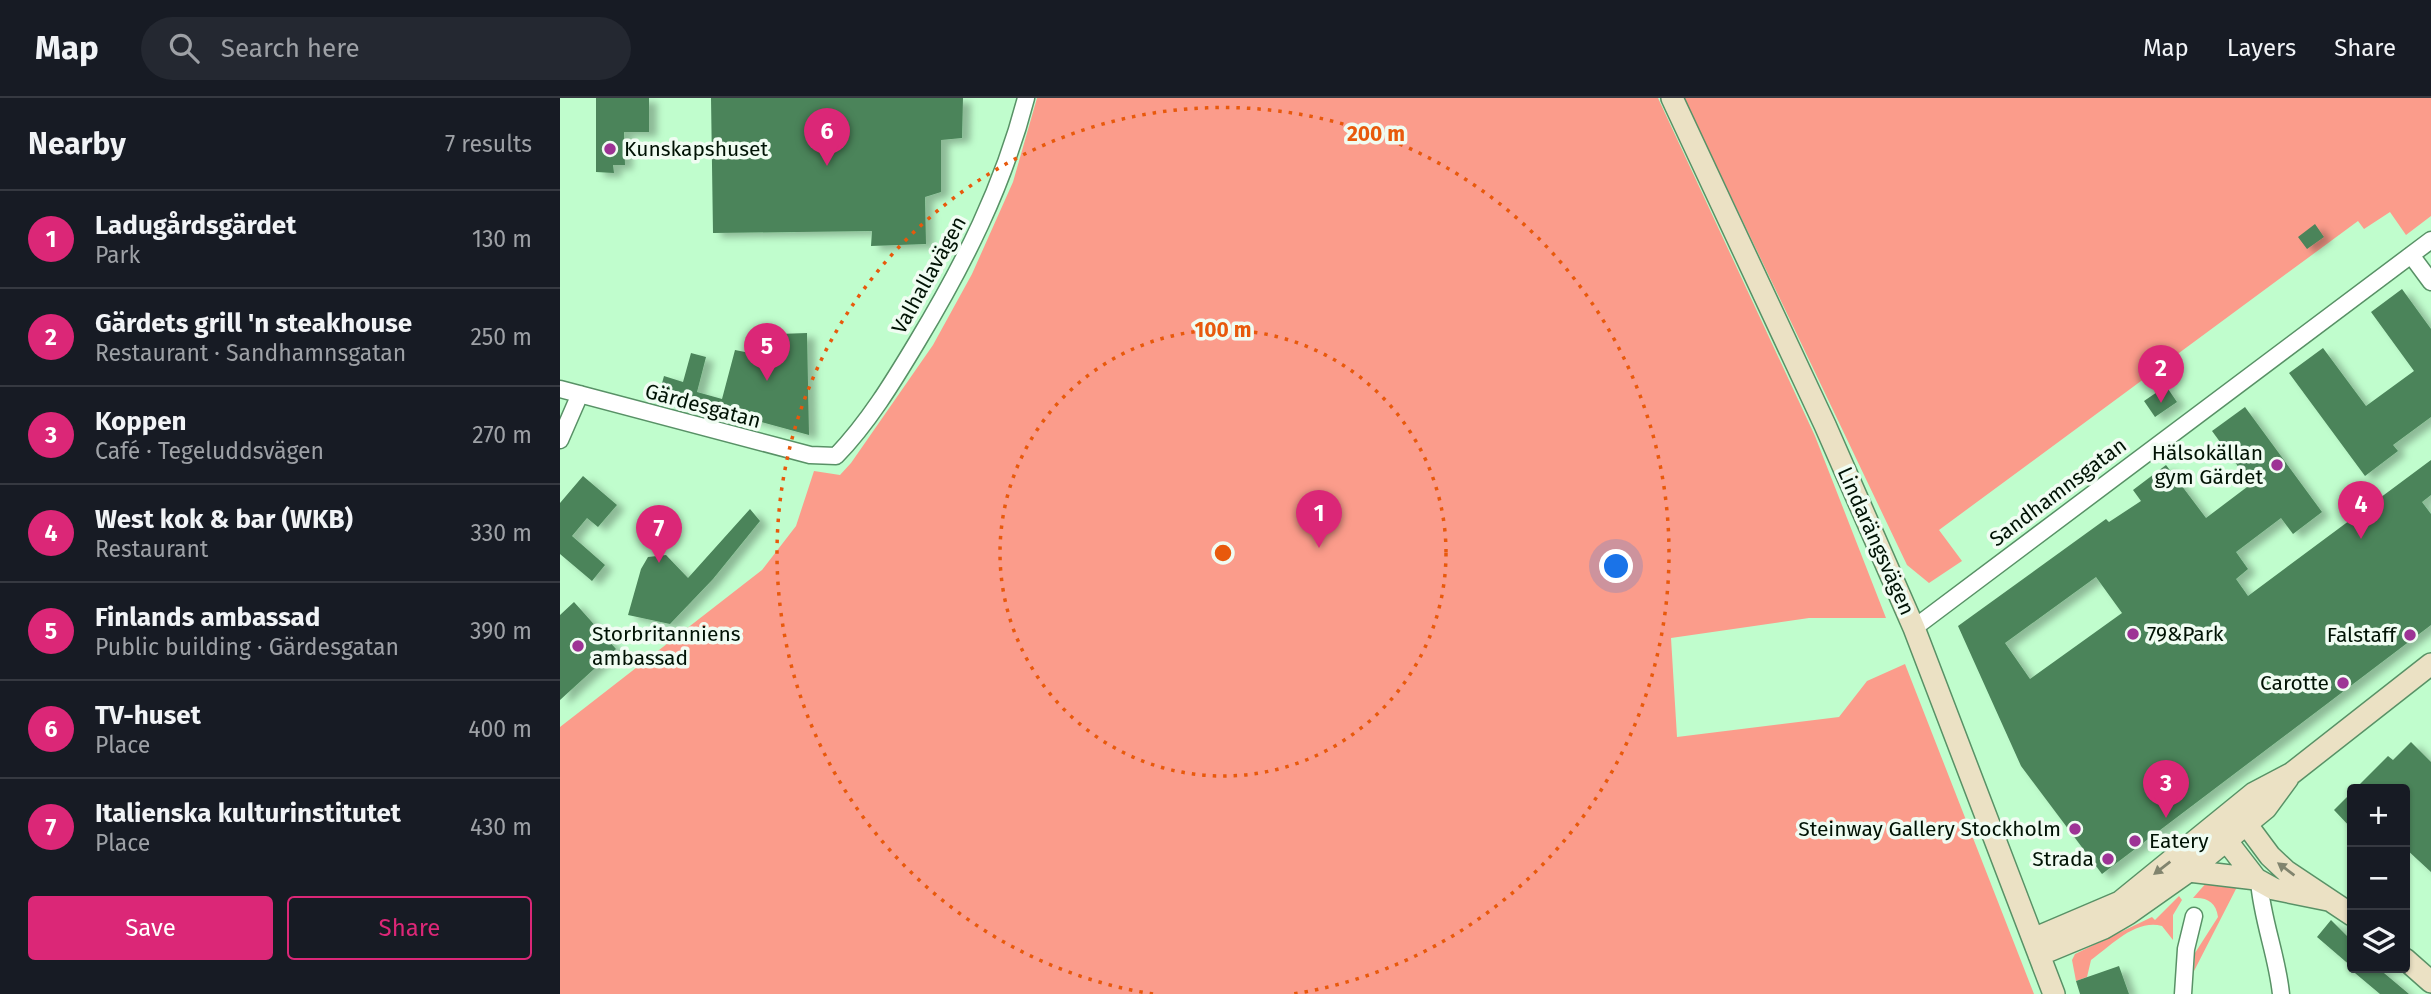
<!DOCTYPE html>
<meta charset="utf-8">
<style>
:root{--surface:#171b24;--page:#242831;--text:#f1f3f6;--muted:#9ea1a6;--line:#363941;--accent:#db2777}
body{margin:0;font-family:"Fira Sans",sans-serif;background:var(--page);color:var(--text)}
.controls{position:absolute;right:21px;bottom:21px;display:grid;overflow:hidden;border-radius:7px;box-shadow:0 2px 5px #0004}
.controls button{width:63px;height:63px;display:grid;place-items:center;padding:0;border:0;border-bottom:2px solid var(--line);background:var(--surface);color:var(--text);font:35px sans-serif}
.you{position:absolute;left:1057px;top:469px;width:24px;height:24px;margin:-18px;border:5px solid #fff;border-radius:50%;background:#1a73e8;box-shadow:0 0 0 10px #1a73e833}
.badge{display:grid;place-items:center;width:46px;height:46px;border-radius:50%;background:var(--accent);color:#fff;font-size:23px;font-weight:700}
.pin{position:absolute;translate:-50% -58px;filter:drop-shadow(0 2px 4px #0008)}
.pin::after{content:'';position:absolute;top:37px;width:24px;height:21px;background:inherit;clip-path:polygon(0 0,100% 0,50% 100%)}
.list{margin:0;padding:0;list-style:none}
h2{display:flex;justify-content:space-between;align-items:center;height:91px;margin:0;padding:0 28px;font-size:30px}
h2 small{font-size:23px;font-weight:400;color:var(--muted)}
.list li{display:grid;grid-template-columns:46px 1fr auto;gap:21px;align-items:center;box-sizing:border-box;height:98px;padding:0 28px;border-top:2px solid var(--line)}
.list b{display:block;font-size:26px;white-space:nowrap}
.list p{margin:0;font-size:23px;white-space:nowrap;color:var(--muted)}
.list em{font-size:23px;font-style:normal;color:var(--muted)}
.actions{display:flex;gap:14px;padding:21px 28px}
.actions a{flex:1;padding:16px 0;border:2px solid var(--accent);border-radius:7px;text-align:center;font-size:24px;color:var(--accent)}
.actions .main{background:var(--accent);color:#fff}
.icon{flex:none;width:38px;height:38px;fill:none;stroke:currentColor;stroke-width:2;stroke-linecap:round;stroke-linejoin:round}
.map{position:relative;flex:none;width:1871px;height:896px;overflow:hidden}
header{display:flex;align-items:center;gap:42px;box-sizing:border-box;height:98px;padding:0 35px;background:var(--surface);border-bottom:2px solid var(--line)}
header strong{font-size:33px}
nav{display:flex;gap:38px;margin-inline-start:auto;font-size:24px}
.search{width:490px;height:63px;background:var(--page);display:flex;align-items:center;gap:18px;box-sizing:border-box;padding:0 24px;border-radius:38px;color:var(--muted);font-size:26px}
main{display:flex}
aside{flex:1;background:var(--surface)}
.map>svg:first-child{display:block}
.green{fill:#fb9c8b}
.building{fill:#4b845a;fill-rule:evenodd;filter:url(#shadow)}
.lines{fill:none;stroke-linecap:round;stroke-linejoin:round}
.street-casing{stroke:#589166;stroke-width:19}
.secondary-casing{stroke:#589166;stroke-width:24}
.street{stroke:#fff;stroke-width:16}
.secondary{stroke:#ebe1c4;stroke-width:21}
.oneway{fill:#81846e}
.ring{fill:none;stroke:#e8590c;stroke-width:3.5;stroke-dasharray:3.5 7}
.poi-dot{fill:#9d3395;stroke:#f0fcf2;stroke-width:2.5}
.labels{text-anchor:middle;stroke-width:7;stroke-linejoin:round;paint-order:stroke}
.poi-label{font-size:21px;fill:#001204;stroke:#f0fcf2;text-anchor:end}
.street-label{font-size:21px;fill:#001204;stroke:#f0fcf2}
.centre{fill:#e8590c;stroke:#f0fcf2;stroke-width:3.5}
.ring-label{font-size:21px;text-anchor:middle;font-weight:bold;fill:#e8590c;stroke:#f0fcf2;stroke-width:7;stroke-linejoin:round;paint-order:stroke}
</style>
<header>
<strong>Map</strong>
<div class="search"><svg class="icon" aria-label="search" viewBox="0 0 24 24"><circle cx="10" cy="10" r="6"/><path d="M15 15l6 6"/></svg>Search here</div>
<nav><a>Map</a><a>Layers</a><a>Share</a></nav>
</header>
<main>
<aside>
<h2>Nearby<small>7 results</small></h2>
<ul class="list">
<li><span class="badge">1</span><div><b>Ladugårdsgärdet</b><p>Park</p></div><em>130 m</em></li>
<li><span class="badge">2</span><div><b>Gärdets grill 'n steakhouse</b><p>Restaurant · Sandhamnsgatan</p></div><em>250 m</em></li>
<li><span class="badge">3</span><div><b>Koppen</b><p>Café · Tegeluddsvägen</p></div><em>270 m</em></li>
<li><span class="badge">4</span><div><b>West kok &amp; bar (WKB)</b><p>Restaurant</p></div><em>330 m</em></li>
<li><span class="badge">5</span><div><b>Finlands ambassad</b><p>Public building · Gärdesgatan</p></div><em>390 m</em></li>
<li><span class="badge">6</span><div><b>TV-huset</b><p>Place</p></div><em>400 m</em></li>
<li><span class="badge">7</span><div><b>Italienska kulturinstitutet</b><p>Place</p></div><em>430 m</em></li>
</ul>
<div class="actions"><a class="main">Save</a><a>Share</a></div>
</aside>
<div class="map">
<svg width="1871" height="896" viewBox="0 0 1871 896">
<defs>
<filter id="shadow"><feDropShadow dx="8" dy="4.5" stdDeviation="3.5" flood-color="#0004"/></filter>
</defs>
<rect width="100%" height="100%" fill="#c0fdcd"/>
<path class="green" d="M477 0H1098L1255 338 1326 520H1249L1111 540 1117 639 1279 619 1307 583 1345 566 1474 896H0V629L202 472 236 428 254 373 280 377 291 365 373 247 412 176 453 84Z
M1124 0H1871V118L1846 137 1830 114 1804 131 1798 123 1379 432 1402 463 1369 485 1347 467Z
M1647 784 1677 789 1634 873 1635 855 1658 819C1656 804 1647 799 1633 800Z
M1619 798 1622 802 1613 817V842L1602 828C1575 821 1551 848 1531 862L1527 879 1516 883 1512 862 1515 856 1592 819 1595 822Z"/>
<path class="building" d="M36 0H89V34H64L65 67H53L54 75 36 74Z
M151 0H403L402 40 381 42V94L365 99 366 146 311 148 312 133 153 135Z
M1755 126 1764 139 1747 151 1738 139Z
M1842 191 1871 231V319L1833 347 1838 353 1805 378 1729 275 1763 250 1806 308 1854 273 1811 214Z
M247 235 249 337 99 296 104 278 123 284 131 255 146 259 137 294 162 301 175 252 185 254 191 237Z
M1606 288 1617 304 1595 319 1584 303Z
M1685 309 1762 414 1733 436 1721 420 1676 454 1688 471 1676 481 1688 498 1871 362V397L1862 404 1871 416V527L1542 776 1461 668 1398 528 1546 421 1549 424 1581 403 1573 392 1606 367 1646 420 1691 386 1652 333ZM1536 479 1562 515 1470 581 1445 545Z
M23 378 57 407 38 429 27 420 12 438 45 467 32 483 0 456V405Z
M190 411 200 423 153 481 110 526 68 517 81 471 88 459 106 457 128 480Z
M14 504 56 551 0 602V517Z
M1851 644 1871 664V774L1845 750V691H1795L1828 658 1833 662Z
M1792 694V731L1774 712Z
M1771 822 1792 843V869L1757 839Z
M1559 868 1569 896H1520L1516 883Z
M1789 870H1818L1849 896H1820Z"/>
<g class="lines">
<g class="street-casing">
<path id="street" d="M1851 157 1871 184
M0 291 250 357 276 358C308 325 333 284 357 244 404 166 443 89 466 0
M0 342 20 296
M1354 530 1871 142
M1699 783C1702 822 1717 857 1721 896
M1623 896 1626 851 1634 818"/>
</g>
<g class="secondary-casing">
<path id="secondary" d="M1112 0 1265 327 1354 530 1494 896
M1678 715 1710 758 1726 773 1792 817
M1659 733 1696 781
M1629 773 1696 781 1714 791 1768 802
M1473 841 1560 804 1694 695 1732 675 1871 566
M1479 857 1544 830 1568 816 1629 773 1706 710 1728 680
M1845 861 1871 884"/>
</g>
<use href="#street" class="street"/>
<use href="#secondary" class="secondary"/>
</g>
<defs><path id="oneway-solid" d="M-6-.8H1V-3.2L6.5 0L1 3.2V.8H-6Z" transform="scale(1.75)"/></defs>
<g class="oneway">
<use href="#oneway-solid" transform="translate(1602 770) rotate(142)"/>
<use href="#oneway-solid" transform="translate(1726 771) rotate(-143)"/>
</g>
<g class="ring">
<circle cx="663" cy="455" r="223"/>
<path d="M593 896A446 446 0 1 1 733 896"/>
</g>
<g class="poi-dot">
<circle cx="50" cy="51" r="7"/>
<circle cx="1717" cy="367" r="7"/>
<circle cx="1573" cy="536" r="7"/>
<circle cx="1850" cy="537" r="7"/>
<circle cx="18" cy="548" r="7"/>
<circle cx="1783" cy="585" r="7"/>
<circle cx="1515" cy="731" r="7"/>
<circle cx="1575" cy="743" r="7"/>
<circle cx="1548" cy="761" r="7"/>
</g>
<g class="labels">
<g class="poi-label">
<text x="64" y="58" text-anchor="start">Kunskapshuset</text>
<text x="1703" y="362">Hälsokällan<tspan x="1703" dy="24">gym Gärdet</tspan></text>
<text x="32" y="543" text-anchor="start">Storbritanniens<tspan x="32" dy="24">ambassad</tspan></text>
<text x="1587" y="543" text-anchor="start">79&amp;Park</text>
<text x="1836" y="544">Falstaff</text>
<text x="1769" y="592">Carotte</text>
<text x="1501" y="738">Steinway Gallery Stockholm</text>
<text x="1589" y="750" text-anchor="start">Eatery</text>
<text x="1534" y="768">Strada</text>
</g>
<g class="street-label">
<text transform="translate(369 177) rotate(-61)" y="7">Valhallavägen</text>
<text transform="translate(143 308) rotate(15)" y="7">Gärdesgatan</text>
<text transform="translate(1498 394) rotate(-37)" y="7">Sandhamnsgatan</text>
<text transform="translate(1316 443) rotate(66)" y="7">Lindarängsvägen</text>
</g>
</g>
<circle cx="663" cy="455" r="10" class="centre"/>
<g class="ring-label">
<text x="816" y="43">200 m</text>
<text x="663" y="239">100 m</text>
</g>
</svg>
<div class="controls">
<button>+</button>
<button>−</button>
<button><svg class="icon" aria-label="layers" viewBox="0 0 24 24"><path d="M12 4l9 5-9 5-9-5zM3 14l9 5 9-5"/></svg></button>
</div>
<div class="you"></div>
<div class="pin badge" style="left:759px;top:450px">1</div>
<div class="pin badge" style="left:1601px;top:305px">2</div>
<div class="pin badge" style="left:1606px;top:720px">3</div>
<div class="pin badge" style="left:1801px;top:441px">4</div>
<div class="pin badge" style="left:207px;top:283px">5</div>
<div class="pin badge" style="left:267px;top:68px">6</div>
<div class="pin badge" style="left:99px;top:465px">7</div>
</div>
</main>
